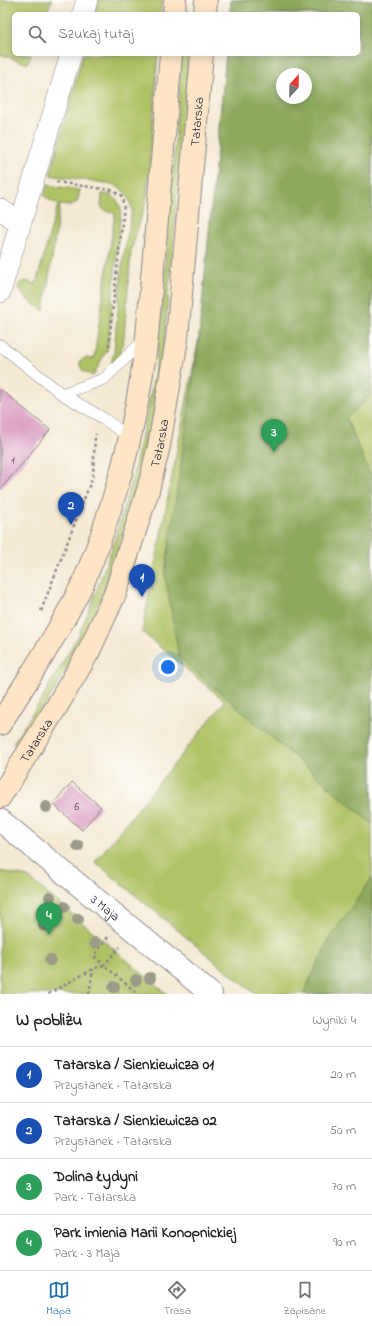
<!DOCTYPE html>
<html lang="pl">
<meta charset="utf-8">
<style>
:root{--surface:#fff;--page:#f6f6f6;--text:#222;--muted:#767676;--line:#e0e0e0;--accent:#1f6fb2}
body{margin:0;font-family:"Indie Flower",sans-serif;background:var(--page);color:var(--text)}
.compass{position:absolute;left:276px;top:68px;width:36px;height:36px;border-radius:50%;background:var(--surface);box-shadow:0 2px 10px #0003;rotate:22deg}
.you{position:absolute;left:168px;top:667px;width:14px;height:14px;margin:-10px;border:3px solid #fff;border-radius:50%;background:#1a73e8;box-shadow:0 0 0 6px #1a73e833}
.badge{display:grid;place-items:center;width:26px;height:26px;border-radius:50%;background:var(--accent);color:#fff;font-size:13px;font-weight:700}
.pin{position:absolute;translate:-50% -33px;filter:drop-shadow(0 1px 2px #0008)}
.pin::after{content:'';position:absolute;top:21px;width:14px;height:12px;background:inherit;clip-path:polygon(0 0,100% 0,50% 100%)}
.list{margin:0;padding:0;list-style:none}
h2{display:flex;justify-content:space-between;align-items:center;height:52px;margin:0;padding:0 16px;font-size:17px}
h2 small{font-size:13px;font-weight:400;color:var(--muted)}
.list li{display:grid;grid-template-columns:26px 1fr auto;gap:12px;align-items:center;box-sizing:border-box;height:56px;padding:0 16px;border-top:1px solid var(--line)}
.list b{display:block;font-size:15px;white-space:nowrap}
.list p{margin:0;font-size:13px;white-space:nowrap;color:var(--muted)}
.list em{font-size:13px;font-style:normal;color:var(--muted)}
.icon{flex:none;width:22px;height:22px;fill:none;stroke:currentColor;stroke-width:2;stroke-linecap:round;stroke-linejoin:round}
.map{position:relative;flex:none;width:372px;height:994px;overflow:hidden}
.search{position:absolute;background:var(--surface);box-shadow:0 2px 10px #0003;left:12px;right:12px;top:12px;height:44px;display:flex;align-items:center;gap:10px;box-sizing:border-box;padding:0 14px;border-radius:6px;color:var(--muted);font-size:15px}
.sheet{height:276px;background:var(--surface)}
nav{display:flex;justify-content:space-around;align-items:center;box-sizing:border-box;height:56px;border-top:1px solid var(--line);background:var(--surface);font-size:11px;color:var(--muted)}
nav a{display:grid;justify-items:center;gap:2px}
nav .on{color:var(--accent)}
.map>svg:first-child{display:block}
.green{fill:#b0c266;stroke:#697250;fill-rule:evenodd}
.forest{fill:#8ca85b;stroke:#57654b;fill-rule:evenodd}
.building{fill:#d99cc2}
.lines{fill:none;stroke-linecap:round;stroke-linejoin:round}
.service-casing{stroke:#8b8688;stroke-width:12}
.minor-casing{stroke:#8b8688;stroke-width:22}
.tertiary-casing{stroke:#8b8688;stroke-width:24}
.secondary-casing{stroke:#8b8688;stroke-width:24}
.path{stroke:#8b8688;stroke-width:2.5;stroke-dasharray:3 3;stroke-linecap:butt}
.service{stroke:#fff;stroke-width:11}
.minor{stroke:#fff;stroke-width:21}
.tertiary{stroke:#fff;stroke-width:22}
.secondary{stroke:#fde5c5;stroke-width:22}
.tree{fill:#9c9b88}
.labels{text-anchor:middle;stroke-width:3;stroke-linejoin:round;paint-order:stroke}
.number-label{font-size:11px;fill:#50405d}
.street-label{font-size:13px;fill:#22223b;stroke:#fdfcf7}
</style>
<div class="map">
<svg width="372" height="994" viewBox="0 0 372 994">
<rect width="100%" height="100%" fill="#fdfcf7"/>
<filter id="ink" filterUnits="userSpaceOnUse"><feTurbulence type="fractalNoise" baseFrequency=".025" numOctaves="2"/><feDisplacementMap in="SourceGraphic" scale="8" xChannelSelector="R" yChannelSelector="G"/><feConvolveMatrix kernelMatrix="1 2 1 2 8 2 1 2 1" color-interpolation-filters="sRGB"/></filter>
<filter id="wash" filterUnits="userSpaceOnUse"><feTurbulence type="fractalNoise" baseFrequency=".012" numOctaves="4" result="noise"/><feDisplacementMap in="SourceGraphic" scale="16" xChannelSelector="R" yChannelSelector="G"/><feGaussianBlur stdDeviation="0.9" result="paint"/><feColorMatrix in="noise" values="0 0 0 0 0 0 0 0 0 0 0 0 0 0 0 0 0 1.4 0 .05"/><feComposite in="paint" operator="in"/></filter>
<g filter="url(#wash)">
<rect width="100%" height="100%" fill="#f4ead4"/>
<path class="green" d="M0 0H52L46 14H14V54H31L27 64 0 54Z
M98 0H162L161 14H94Z
M231 0H372V994H255L95 862 225 701 142 632 199 337 226 54H358V14H230ZM282 74H306V98H282Z
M83 54H158L149 177 146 201 131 251 124 337 120 355 110 369 114 352 122 265 132 210C129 195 125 190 112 184L50 175Z
M182 54H189L180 167 162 367 153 417 137 485 114 562 99 605 87 633 58 685 18 747 13 743 41 700 78 636 93 600 113 545 133 475 146 418 155 372 161 316Z
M47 185 80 190 77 202 70 206 60 205 44 311C36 305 18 296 19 284L25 281 36 284 58 204 49 200 44 196Z
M102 194C113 194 117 198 121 209L108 347 93 376 83 371 80 365V361L85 358 94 359 115 213 105 211 101 207Z
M0 871 28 877 167 994H0Z"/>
<path class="forest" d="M231 0H372V394L346 418 372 479V824L179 657 165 575 199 337 226 54H358V14H230ZM282 74H306V98H282Z
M372 878V994H303L330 938Z"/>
<g id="blocks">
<path class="building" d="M0 389 50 430 0 490Z
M72 782 101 807 82 830 53 804Z"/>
</g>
</g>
<g filter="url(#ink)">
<use href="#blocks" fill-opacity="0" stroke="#8b8688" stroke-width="1"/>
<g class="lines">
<g class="service-casing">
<path id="service" d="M0 345 62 394 103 418 130 438
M62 394 104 379 145 339"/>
</g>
<g class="minor-casing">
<path id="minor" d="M83 14 87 0
M0 209 20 223
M0 292 71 54"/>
</g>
<g class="tertiary-casing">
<g id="tertiary">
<path id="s1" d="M0 820 211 994"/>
</g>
</g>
<g class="secondary-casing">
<g id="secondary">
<path d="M174 14 175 0"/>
<path d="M205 14 206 0"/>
<path d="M0 724C29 678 59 632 83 583 94 558 103 532 111 506 129 451 140 395 147 337L171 54"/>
<path id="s2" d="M0 797 57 706 89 651 115 594 148 490 159 446 177 339 202 54"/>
</g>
</g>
<path class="path" d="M56 182 111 190 121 195 124 206 108 351
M41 611 93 476 95 437 96 434
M108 937 94 956 104 965 120 947
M48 994 93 969 104 965 138 994
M89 994 93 969"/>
<use href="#service" class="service"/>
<use href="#minor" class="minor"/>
<use href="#tertiary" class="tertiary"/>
<use href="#secondary" class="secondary"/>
</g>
<g class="tree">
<circle cx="46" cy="807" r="6"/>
<circle cx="78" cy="846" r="6"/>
<circle cx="50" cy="897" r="6"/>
<circle cx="64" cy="907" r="6"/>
<circle cx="78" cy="919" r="6"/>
<circle cx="44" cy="926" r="6"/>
<circle cx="95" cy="943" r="6"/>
<circle cx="50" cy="960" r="6"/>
<circle cx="150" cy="978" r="6"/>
<circle cx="136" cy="980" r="6"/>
<circle cx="114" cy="987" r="6"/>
</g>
</g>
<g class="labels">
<g class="number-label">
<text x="13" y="464">1</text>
<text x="77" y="810">6</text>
</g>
<g class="street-label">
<text dy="5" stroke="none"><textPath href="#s2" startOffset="715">Tatarska</textPath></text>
<text dy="5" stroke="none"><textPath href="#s2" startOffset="391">Tatarska</textPath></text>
<text dy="5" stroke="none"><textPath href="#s2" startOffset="67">Tatarska</textPath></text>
<text dy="5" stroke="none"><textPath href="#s1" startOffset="137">3 Maja</textPath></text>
</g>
</g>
</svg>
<svg class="compass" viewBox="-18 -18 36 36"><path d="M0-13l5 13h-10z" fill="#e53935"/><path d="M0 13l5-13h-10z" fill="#767676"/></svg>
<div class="you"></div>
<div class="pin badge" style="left:142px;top:597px;background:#1a4fb4">1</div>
<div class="pin badge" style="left:71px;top:525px;background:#1a4fb4">2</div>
<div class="pin badge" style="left:274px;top:452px;background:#2e9e5b">3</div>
<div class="pin badge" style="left:49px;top:935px;background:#2e9e5b">4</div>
<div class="search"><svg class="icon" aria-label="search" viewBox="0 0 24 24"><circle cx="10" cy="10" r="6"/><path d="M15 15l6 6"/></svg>Szukaj tutaj</div>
</div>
<section class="sheet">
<h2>W pobliżu<small>Wyniki: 4</small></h2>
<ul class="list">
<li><span class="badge" style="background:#1a4fb4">1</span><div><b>Tatarska / Sienkiewicza 01</b><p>Przystanek · Tatarska</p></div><em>20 m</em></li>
<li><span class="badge" style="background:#1a4fb4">2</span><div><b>Tatarska / Sienkiewicza 02</b><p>Przystanek · Tatarska</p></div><em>50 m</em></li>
<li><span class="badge" style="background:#2e9e5b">3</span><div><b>Dolina Łydyni</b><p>Park · Tatarska</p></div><em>70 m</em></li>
<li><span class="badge" style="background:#2e9e5b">4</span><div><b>Park imienia Marii Konopnickiej</b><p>Park · 3 Maja</p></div><em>90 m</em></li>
</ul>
</section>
<nav>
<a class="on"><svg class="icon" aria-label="map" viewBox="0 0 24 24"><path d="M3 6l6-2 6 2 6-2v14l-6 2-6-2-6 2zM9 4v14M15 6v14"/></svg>Mapa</a>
<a><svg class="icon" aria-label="directions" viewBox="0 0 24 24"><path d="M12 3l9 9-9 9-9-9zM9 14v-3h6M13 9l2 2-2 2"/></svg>Trasa</a>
<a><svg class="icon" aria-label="saved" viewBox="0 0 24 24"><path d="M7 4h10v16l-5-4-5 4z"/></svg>Zapisane</a>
</nav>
